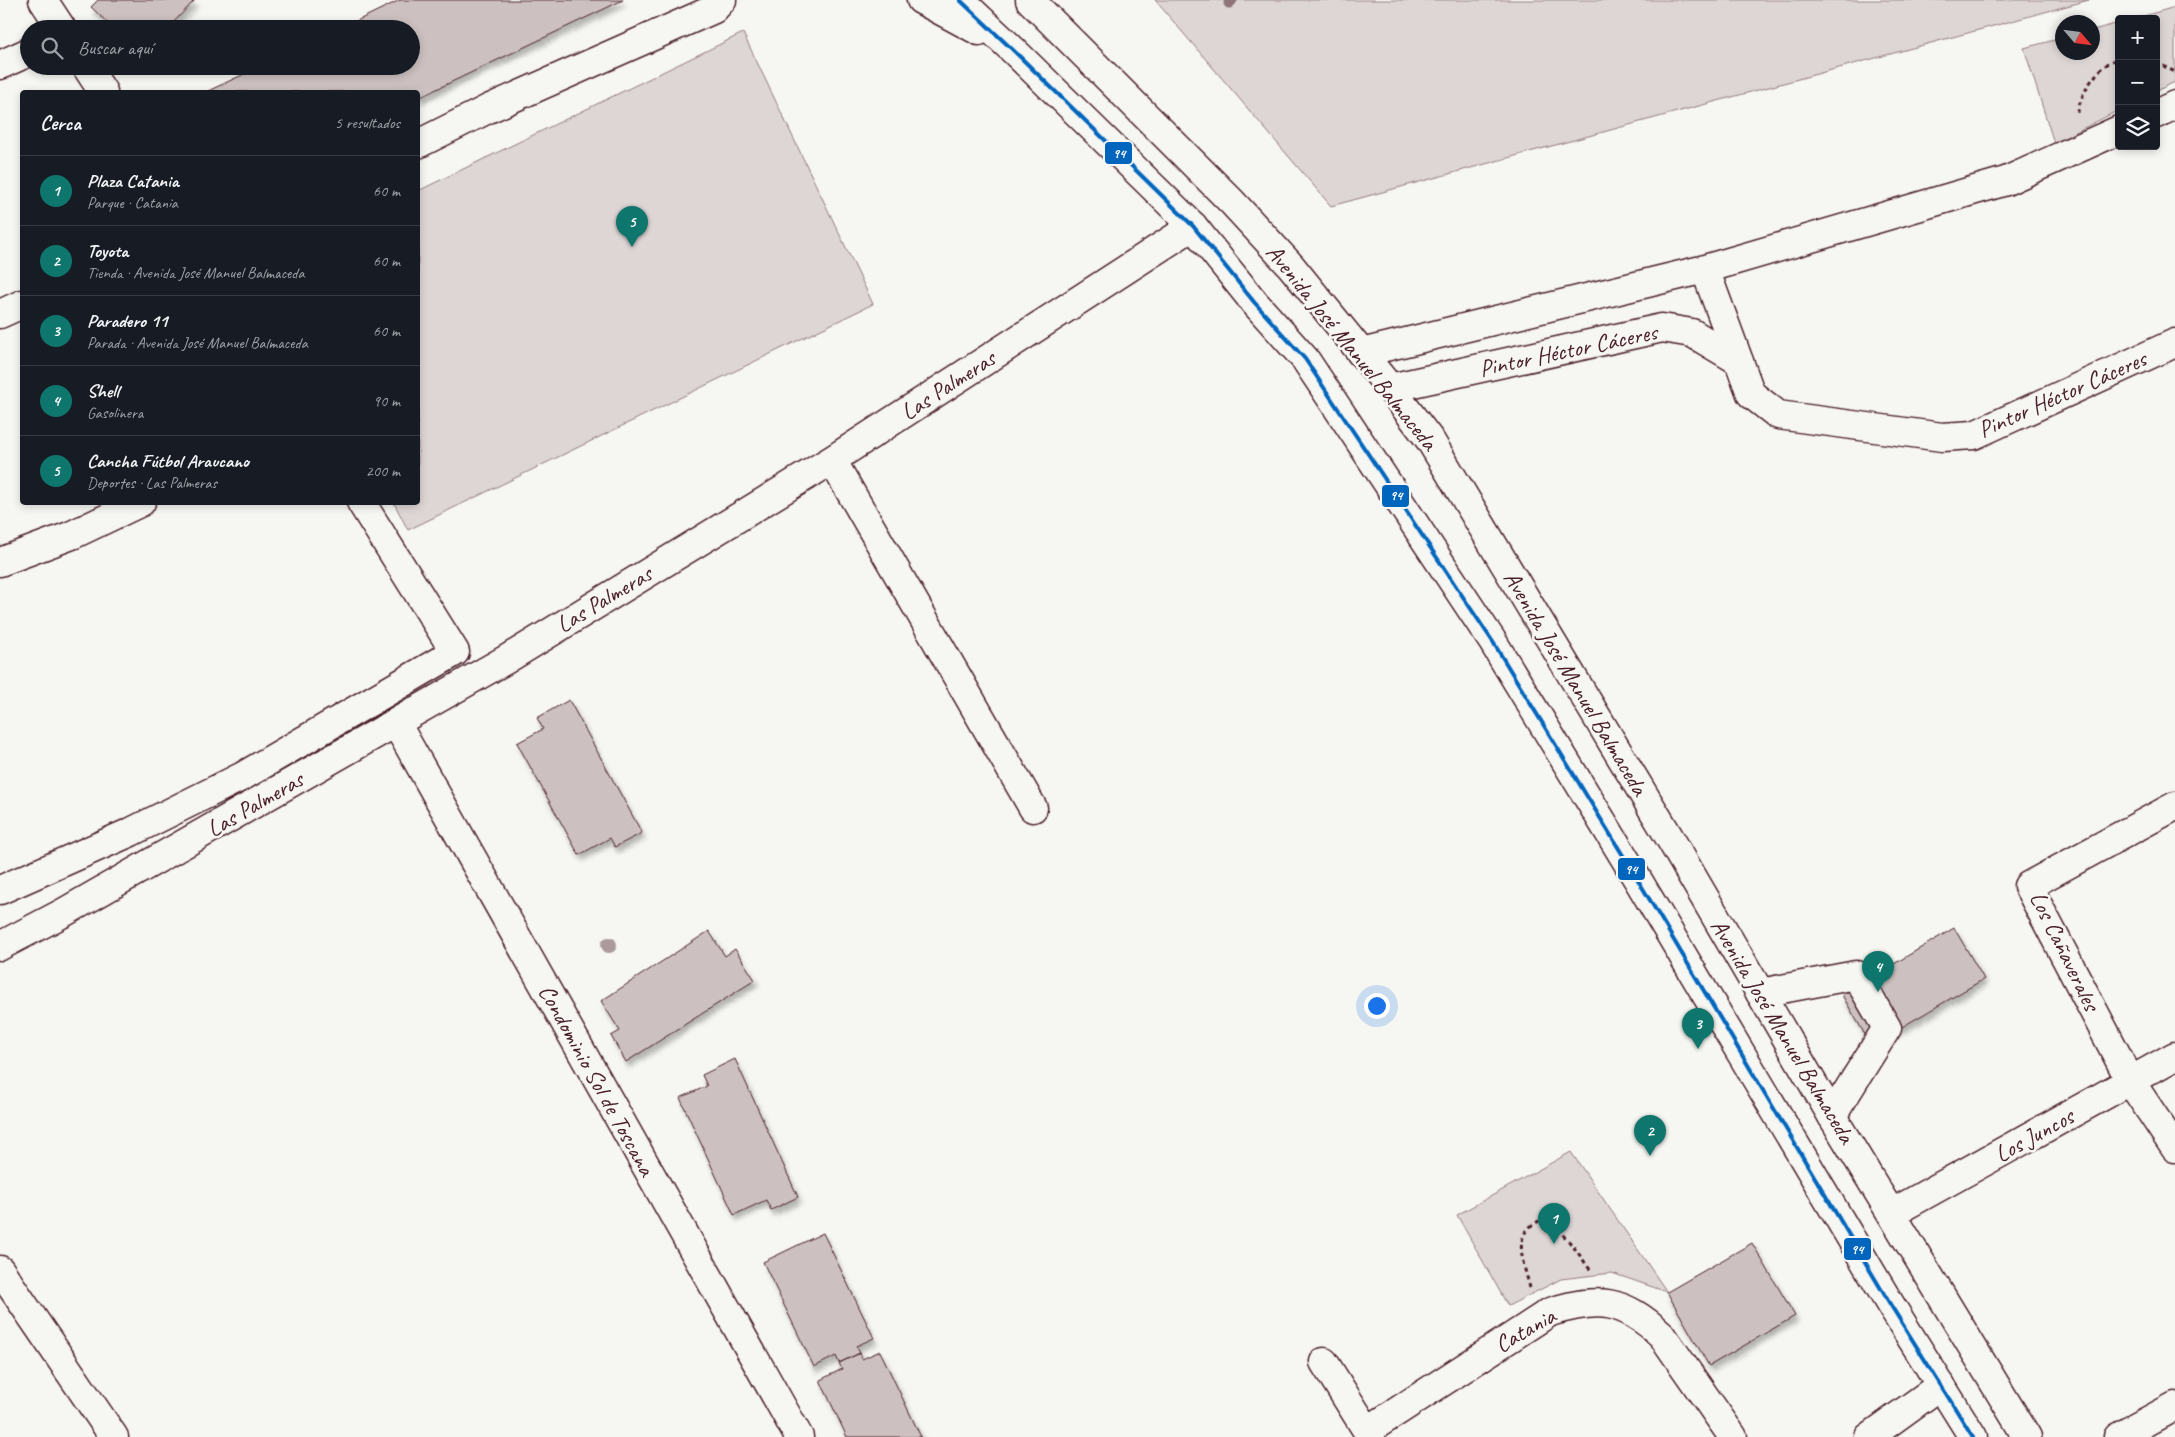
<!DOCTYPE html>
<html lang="es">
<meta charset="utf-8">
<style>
:root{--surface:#171b24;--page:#242831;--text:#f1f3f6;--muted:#9ea1a6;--line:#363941;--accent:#0f766e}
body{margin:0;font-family:Caveat,sans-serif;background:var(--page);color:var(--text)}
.controls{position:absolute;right:15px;top:15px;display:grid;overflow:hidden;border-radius:5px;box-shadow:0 2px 8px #0003}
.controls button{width:45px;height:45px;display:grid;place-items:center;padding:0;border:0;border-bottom:1px solid var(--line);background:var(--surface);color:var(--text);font:25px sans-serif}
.compass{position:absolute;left:2055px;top:15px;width:45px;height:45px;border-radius:50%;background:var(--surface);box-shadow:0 2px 8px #0003;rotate:118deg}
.you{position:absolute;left:1376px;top:1005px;width:18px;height:18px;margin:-12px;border:4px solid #fff;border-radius:50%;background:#1a73e8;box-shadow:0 0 0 8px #1a73e833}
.badge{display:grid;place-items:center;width:32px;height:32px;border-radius:50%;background:var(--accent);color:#fff;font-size:16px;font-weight:700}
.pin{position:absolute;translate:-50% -41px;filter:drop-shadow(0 1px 2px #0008)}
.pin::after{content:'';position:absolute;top:26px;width:18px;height:15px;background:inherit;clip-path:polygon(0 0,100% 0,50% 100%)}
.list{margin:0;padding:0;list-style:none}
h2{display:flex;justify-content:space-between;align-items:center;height:65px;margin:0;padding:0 20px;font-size:21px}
h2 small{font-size:16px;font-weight:400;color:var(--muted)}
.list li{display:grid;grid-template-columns:32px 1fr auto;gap:15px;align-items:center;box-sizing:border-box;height:70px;padding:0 20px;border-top:1px solid var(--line)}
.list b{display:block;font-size:19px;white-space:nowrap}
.list p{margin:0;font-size:16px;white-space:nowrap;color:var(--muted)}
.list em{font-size:16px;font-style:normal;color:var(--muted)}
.icon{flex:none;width:28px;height:28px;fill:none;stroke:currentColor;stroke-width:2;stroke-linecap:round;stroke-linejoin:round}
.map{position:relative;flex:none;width:2175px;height:1437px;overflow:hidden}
.search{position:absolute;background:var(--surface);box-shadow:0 2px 8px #0003;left:20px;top:20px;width:400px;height:55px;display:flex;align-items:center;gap:12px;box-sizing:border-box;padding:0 18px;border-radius:28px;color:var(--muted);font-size:19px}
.panel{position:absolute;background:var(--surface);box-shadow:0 2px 8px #0003;left:20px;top:90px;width:400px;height:415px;border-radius:5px}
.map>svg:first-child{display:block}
.green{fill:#ddd6d5;stroke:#947a80}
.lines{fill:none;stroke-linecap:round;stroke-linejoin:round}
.stream{stroke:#8e747a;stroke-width:11}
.building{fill:#ccc1c0;stroke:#4a1f2b;filter:url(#shadow)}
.minor-casing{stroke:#4a1f2b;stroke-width:31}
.major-casing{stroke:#4a1f2b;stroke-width:31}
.path{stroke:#4a1f2b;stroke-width:3;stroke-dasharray:4 4;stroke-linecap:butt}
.minor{stroke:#f6f6f2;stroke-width:28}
.major{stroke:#f6f6f2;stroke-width:28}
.bus-1-casing{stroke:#f6f6f2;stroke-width:8}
.bus-1{stroke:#0065bd;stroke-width:4}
.tree{fill:#ac999c}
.labels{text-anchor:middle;stroke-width:5;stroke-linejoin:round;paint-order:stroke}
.street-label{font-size:24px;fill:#4a1f2b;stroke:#f6f6f2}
.line-badge{stroke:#f6f6f2;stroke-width:2}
.badge-label{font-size:14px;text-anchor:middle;font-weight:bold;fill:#fff}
</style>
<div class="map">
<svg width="2175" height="1437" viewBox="0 0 2175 1437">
<defs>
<filter id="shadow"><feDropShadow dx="3" dy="5.5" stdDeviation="2.5" flood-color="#0004"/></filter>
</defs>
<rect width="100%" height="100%" fill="#f6f6f2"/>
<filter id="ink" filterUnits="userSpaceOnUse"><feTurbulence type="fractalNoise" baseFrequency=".02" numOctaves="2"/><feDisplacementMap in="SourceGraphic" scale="10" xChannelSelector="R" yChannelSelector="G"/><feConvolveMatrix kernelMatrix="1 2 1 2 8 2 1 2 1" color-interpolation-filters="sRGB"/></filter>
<g filter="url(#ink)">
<path class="green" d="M1155 0H2089L1331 206Z
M2175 7V82L2156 91V19H2133Z
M2119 23V110L2054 143 2024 48 2062 38V52H2092L2093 30Z
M743 33 873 304 408 530 394 503 418 502V191Z
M1571 1152 1667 1292 1612 1273 1561 1279 1508 1306 1457 1215Z"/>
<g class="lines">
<path class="stream" d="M1229 3 1232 0"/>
</g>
<path class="building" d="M98 0H195L167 29H114L91 7Z
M400 0H623L418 98V92H206L261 66H411V29H340Z
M569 700 642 833 615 847 610 838 579 855 517 743 543 729 537 718Z
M1954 928 1984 979 1871 1045 1842 995Z
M709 931 725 956 735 949 755 980 626 1062 611 1036 620 1031 601 1001Z
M735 1059 798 1197 771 1210 766 1200 734 1215 680 1098 707 1086 702 1075Z
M823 1233 874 1338 856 1346 860 1353 839 1363 836 1356 814 1367 763 1262Z
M1752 1243 1795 1316 1709 1366 1667 1292Z
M880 1351 921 1437H847L820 1380 842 1369 839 1363 860 1353 862 1359Z"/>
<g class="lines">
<g class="minor-casing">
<path id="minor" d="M43 0 62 29
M0 65 29 52
M86 66 103 92
M2156 114 2175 105
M418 144 488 109 714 9 722 0
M1705 269 1751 394 1778 415 1942 437 1974 435 2175 343
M0 314 22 304
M1361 353 1705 269 2006 181 2119 130
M1390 388 1662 328 1692 333 1739 361
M832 460 1033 808
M0 562 72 535 141 502
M396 723 799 1437
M2175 806 2028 886 2131 1082 2175 1148
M0 890 131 832 243 776 455 652 361 502
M0 946 63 913 507 659 832 460 1193 226
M1760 993 1856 975 1887 1028 1832 1116
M1892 1213 2175 1056
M0 1270 114 1437
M1324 1362 1371 1437
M1367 1431 1550 1312C1600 1297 1622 1299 1662 1335L1733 1437
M1869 1437 1941 1385
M2118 1437 2175 1406"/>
</g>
<g class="major-casing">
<path id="major" d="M921 0 979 31
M960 0 1013 50 1193 226 1254 302 1305 359 1493 642 1638 880 1890 1304 1973 1437
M1030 0 1232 202 1291 266 1390 388 1430 440 1671 840 1832 1116 2027 1437"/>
</g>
<path class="path" d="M2156 62 2175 72
M2078 113C2078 96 2101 61 2119 59
M1530 1288C1523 1261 1510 1232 1542 1220 1563 1229 1578 1253 1591 1271"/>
<use href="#minor" class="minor"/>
<use href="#major" class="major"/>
<g class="bus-1-casing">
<path id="bus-1" d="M960 0 1013 50 1193 226 1254 302 1305 359 1493 642 1638 880 1890 1304 1973 1437"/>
</g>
<use href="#bus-1" class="bus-1"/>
</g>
<circle class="tree" cx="609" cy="945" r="8"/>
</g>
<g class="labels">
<g class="street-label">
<text transform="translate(1352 347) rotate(51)" y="8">Avenida José Manuel Balmaceda</text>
<text transform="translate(1568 350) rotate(-12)" y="8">Pintor Héctor Cáceres</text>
<text transform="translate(948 385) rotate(-33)" y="8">Las Palmeras</text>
<text transform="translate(2062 394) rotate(-24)" y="8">Pintor Héctor Cáceres</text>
<text transform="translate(604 599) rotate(-31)" y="8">Las Palmeras</text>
<text transform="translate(1576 683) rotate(59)" y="8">Avenida José Manuel Balmaceda</text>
<text transform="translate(255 804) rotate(-30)" y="8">Las Palmeras</text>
<text transform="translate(2065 951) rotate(64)" y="8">Los Cañaverales</text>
<text transform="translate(1783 1031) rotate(59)" y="8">Avenida José Manuel Balmaceda</text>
<text transform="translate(597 1080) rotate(61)" y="8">Condominio Sol de Toscana</text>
<text transform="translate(2034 1135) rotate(-29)" y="8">Los Juncos</text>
<text transform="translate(1525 1330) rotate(-30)" y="8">Catania</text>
</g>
</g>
<g class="line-badge">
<rect x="1104" y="141" width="29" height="24" rx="5" fill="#0065bd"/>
<rect x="1381" y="484" width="29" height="24" rx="5" fill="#0065bd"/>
<rect x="1617" y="857" width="29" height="24" rx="5" fill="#0065bd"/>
<rect x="1843" y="1237" width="29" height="24" rx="5" fill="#0065bd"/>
</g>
<g class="badge-label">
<text x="1119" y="158">94</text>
<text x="1396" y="500">94</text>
<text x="1631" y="874">94</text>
<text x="1857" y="1254">94</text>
</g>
</svg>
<div class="controls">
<button>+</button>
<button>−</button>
<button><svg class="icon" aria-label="layers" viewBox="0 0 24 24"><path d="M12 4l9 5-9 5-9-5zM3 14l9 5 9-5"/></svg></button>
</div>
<svg class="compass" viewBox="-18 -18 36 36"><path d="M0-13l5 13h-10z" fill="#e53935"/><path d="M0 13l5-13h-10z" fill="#9ea1a6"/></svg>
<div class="you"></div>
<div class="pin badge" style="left:1554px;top:1244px">1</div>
<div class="pin badge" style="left:1650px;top:1156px">2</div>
<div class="pin badge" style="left:1698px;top:1049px">3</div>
<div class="pin badge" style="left:1878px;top:992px">4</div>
<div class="pin badge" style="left:632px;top:247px">5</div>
<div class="search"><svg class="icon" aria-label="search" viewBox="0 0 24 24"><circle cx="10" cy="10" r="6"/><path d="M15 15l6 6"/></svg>Buscar aquí</div>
<section class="panel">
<h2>Cerca<small>5 resultados</small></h2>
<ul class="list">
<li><span class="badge">1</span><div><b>Plaza Catania</b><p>Parque · Catania</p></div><em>60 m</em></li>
<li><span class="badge">2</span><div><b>Toyota</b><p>Tienda · Avenida José Manuel Balmaceda</p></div><em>60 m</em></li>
<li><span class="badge">3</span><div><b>Paradero 11</b><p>Parada · Avenida José Manuel Balmaceda</p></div><em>60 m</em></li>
<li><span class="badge">4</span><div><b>Shell</b><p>Gasolinera</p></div><em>90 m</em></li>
<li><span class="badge">5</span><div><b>Cancha Fútbol Araucano</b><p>Deportes · Las Palmeras</p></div><em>200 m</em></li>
</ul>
</section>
</div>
